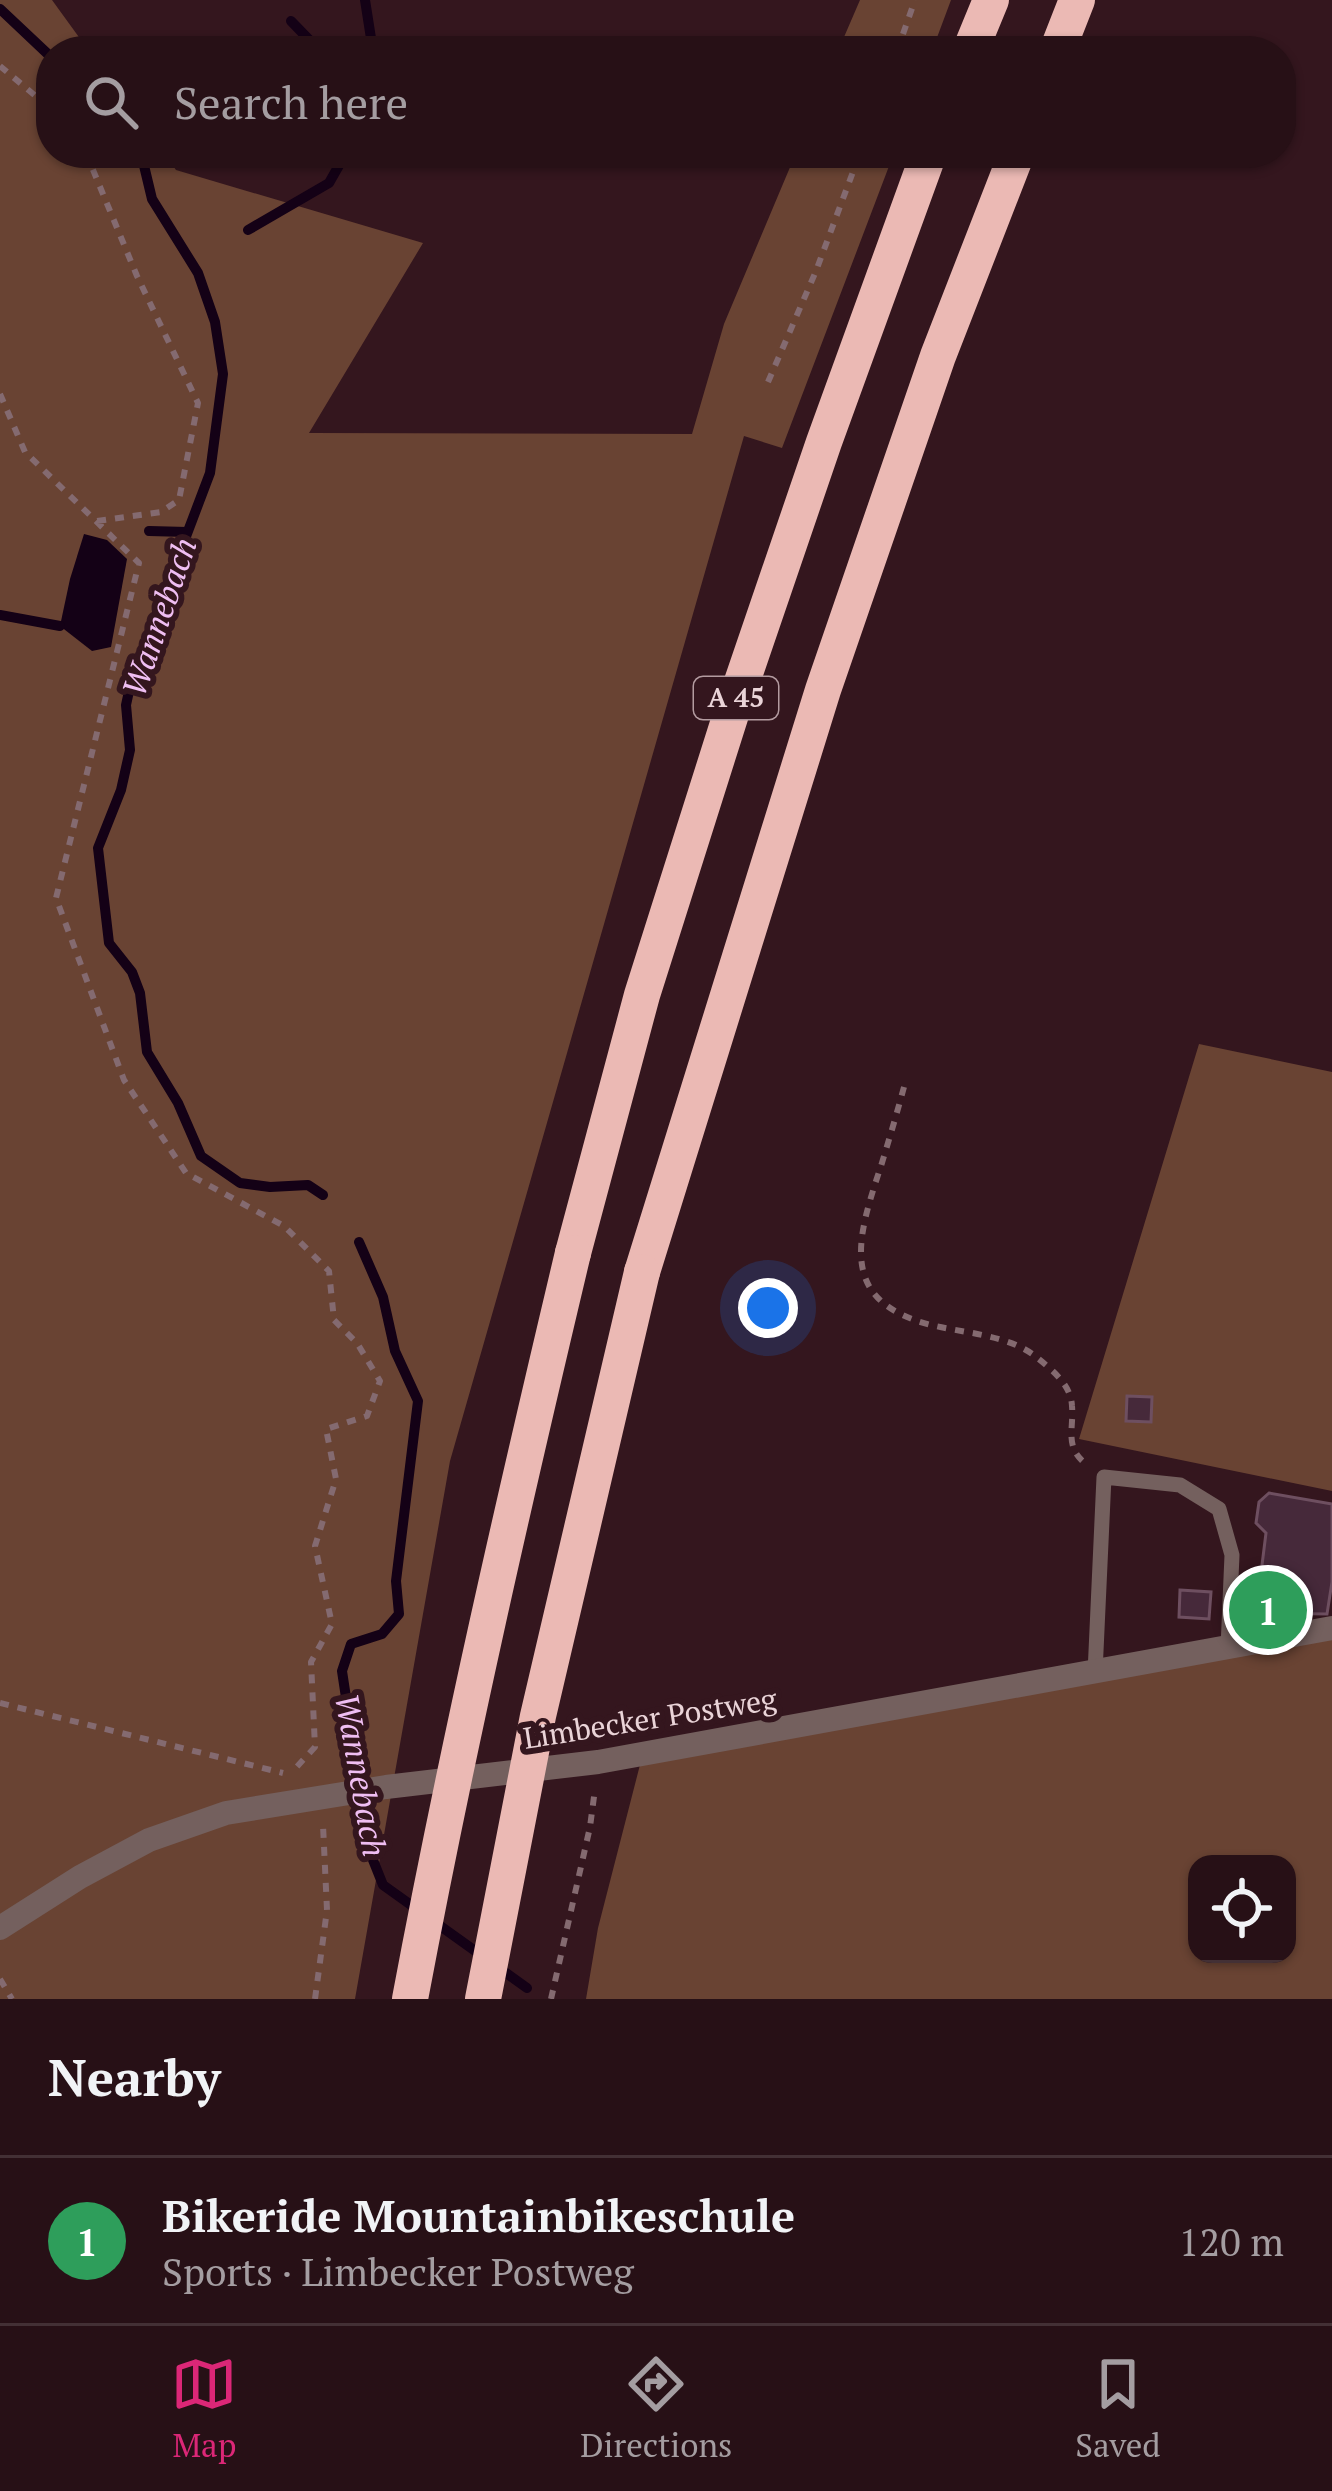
<!DOCTYPE html>
<meta charset="utf-8">
<style>
:root{--surface:#271016;--page:#331e23;--text:#f1f3f6;--muted:#a49da1;--line:#433035;--accent:#db2777}
body{margin:0;font-family:"PT Serif",serif;background:var(--page);color:var(--text)}
.controls{position:absolute;right:36px;bottom:36px;display:grid;overflow:hidden;border-radius:24px;box-shadow:0 3px 9px #0004}
.controls button{width:108px;height:108px;display:grid;place-items:center;padding:0;border:0;border-bottom:3px solid var(--line);background:var(--surface);color:var(--text);font:60px sans-serif}
.you{position:absolute;left:768px;top:1308px;width:42px;height:42px;margin:-30px;border:9px solid #fff;border-radius:50%;background:#1a73e8;box-shadow:0 0 0 18px #1a73e833}
.badge{display:grid;place-items:center;width:78px;height:78px;border-radius:50%;background:var(--accent);color:#fff;font-size:39px;font-weight:700}
.pin{position:absolute;translate:-50% -50%;border:6px solid #fff;box-shadow:0 3px 12px #0006}
.list{margin:0;padding:0;list-style:none}
h2{display:flex;justify-content:space-between;align-items:center;height:156px;margin:0;padding:0 48px;font-size:51px}
h2 small{font-size:39px;font-weight:400;color:var(--muted)}
.list li{display:grid;grid-template-columns:78px 1fr auto;gap:36px;align-items:center;box-sizing:border-box;height:168px;padding:0 48px;border-top:3px solid var(--line)}
.list b{display:block;font-size:45px;white-space:nowrap}
.list p{margin:0;font-size:39px;white-space:nowrap;color:var(--muted)}
.list em{font-size:39px;font-style:normal;color:var(--muted)}
.icon{flex:none;width:66px;height:66px;fill:none;stroke:currentColor;stroke-width:2;stroke-linecap:round;stroke-linejoin:round}
.map{position:relative;flex:none;width:1332px;height:1999px;overflow:hidden}
.search{position:absolute;background:var(--surface);box-shadow:0 3px 9px #0004;left:36px;right:36px;top:36px;height:132px;display:flex;align-items:center;gap:30px;box-sizing:border-box;padding:0 42px;border-radius:48px;color:var(--muted);font-size:45px}
.sheet{height:324px;background:var(--surface)}
nav{display:flex;justify-content:space-around;align-items:center;box-sizing:border-box;height:168px;border-top:3px solid var(--line);background:var(--surface);font-size:33px;color:var(--muted)}
nav a{display:grid;justify-items:center;gap:6px}
nav .on{color:var(--accent)}
.map>svg:first-child{display:block}
.forest{fill:#694333;fill-rule:evenodd}
.water{fill:#140116}
.lines{fill:none;stroke-linecap:round;stroke-linejoin:round}
.stream{stroke:#140116;stroke-width:10}
.building{fill:#46293a;stroke:#6e4f60;stroke-width:3}
.path{stroke:#846a70;stroke-width:6;stroke-dasharray:9 9;stroke-linecap:butt}
.lane{stroke:#74605e;stroke-width:15}
.street{stroke:#74605e;stroke-width:24}
.highway{stroke:#ebb9b4;stroke-width:36}
.highway-bridge{stroke:#ebb9b4;stroke-width:36}
.labels{text-anchor:middle;stroke-width:12;stroke-linejoin:round;paint-order:stroke}
.shield{fill:#34161e;stroke:#b39ba0;stroke-width:3}
.shield-label{font-size:27px;font-weight:bold;fill:#ead4d8}
.street-label{font-size:30px;fill:#ead4d8;stroke:#34161e}
.water-label{font-size:33px;font-style:italic;fill:#efbef2;stroke:#34161e}
</style>
<div class="map">
<svg width="1332" height="1999" viewBox="0 0 1332 1999">
<rect width="100%" height="100%" fill="#34161e"/>
<path class="forest" d="M0 0H52L89 51H51V153H164L176 170 423 243 309 433 692 434 724 324 796 153H894L782 448 744 436 450 1461 355 1999H0Z
M860 0H951L932 51H838Z
M1199 1044 1332 1072V1491L1079 1439Z
M1332 1628V1999H586L598 1928 642 1757ZM1197 1864H1287V1954H1197Z"/>
<path class="water" d="M84 534 107 540 127 559 111 647 92 651 60 626 70 579Z"/>
<g class="lines">
<path class="stream" d="M365 0 373 51
M0 9 51 57
M291 21 320 51
M141 153 152 199 198 273 215 322 223 374 210 473 131 682 126 705 130 750 121 790 98 848 109 943 132 972 140 993 147 1052 178 1103 201 1156 240 1183 270 1187 308 1185 323 1195
M248 230 329 183 346 153
M149 531 187 532
M0 615 60 626
M359 1242 383 1297 395 1351 418 1401 396 1581 399 1614 382 1634 351 1644 342 1671 369 1850 383 1885 527 1988"/>
</g>
<path class="building" d="M1127 1396 1152 1397 1151 1422 1126 1421Z
M1269 1493 1332 1504V1582L1327 1614 1256 1613 1266 1533 1256 1523 1259 1502Z
M1180 1590 1211 1592 1209 1619 1179 1617Z"/>
<g class="lines">
<path class="path" d="M897 51 915 0
M0 66 51 109
M86 153 137 276 198 403 179 500 161 512 97 521
M768 382 816 271 860 153
M0 394 25 452 139 563 56 898 124 1080 186 1173 284 1226 329 1271 334 1320 357 1343 380 1381 367 1416 326 1429 336 1479 315 1546 332 1624 311 1662 315 1747 292 1772
M904 1087C897 1113 889 1140 881 1166 857 1238 837 1301 931 1325 964 1333 1008 1335 1035 1356 1051 1369 1071 1384 1072 1406 1074 1429 1064 1447 1086 1464
M0 1703 283 1773
M0 1979 12 1999
M315 1999 327 1910 323 1825
M551 1999 590 1827 595 1789"/>
<path class="lane" d="M1095 1673 1104 1477 1180 1485 1219 1509 1232 1555 1228 1648"/>
<path class="street" d="M0 1928 80 1877 149 1840 226 1813 386 1787 598 1762 1332 1628"/>
<path class="highway" d="M970 51 991 0
M1057 51 1077 0
M573 1253 642 995 731 714 824 442 929 153
M642 1272 823 690 938 356 1017 153"/>
<path class="highway-bridge" d="M410 1999C457 1749 514 1501 573 1253
M483 1999 538 1716 642 1272"/>
</g>
<g class="labels">
<rect class="shield" x="694" y="677" width="84" height="42" rx="9"/>
<g class="shield-label">
<text x="736" y="707">A 45</text>
</g>
<g class="street-label">
<text transform="translate(650 1719) rotate(-9)" y="10">Limbecker Postweg</text>
</g>
<g class="water-label">
<text transform="translate(159 617) rotate(-71)" y="12">Wannebach</text>
<text transform="translate(361 1775) rotate(80)" y="12">Wannebach</text>
</g>
</g>
</svg>
<div class="controls">
<button><svg class="icon" aria-label="locate" viewBox="0 0 24 24"><circle cx="12" cy="12" r="6"/><path d="M12 2v4M12 18v4M2 12h4M18 12h4"/></svg></button>
</div>
<div class="you"></div>
<div class="pin badge" style="left:1268px;top:1610px;background:#2e9e5b">1</div>
<div class="search"><svg class="icon" aria-label="search" viewBox="0 0 24 24"><circle cx="10" cy="10" r="6"/><path d="M15 15l6 6"/></svg>Search here</div>
</div>
<section class="sheet">
<h2>Nearby<small></small></h2>
<ul class="list">
<li><span class="badge" style="background:#2e9e5b">1</span><div><b>Bikeride Mountainbikeschule</b><p>Sports · Limbecker Postweg</p></div><em>120 m</em></li>
</ul>
</section>
<nav>
<a class="on"><svg class="icon" aria-label="map" viewBox="0 0 24 24"><path d="M3 6l6-2 6 2 6-2v14l-6 2-6-2-6 2zM9 4v14M15 6v14"/></svg>Map</a>
<a><svg class="icon" aria-label="directions" viewBox="0 0 24 24"><path d="M12 3l9 9-9 9-9-9zM9 14v-3h6M13 9l2 2-2 2"/></svg>Directions</a>
<a><svg class="icon" aria-label="saved" viewBox="0 0 24 24"><path d="M7 4h10v16l-5-4-5 4z"/></svg>Saved</a>
</nav>
